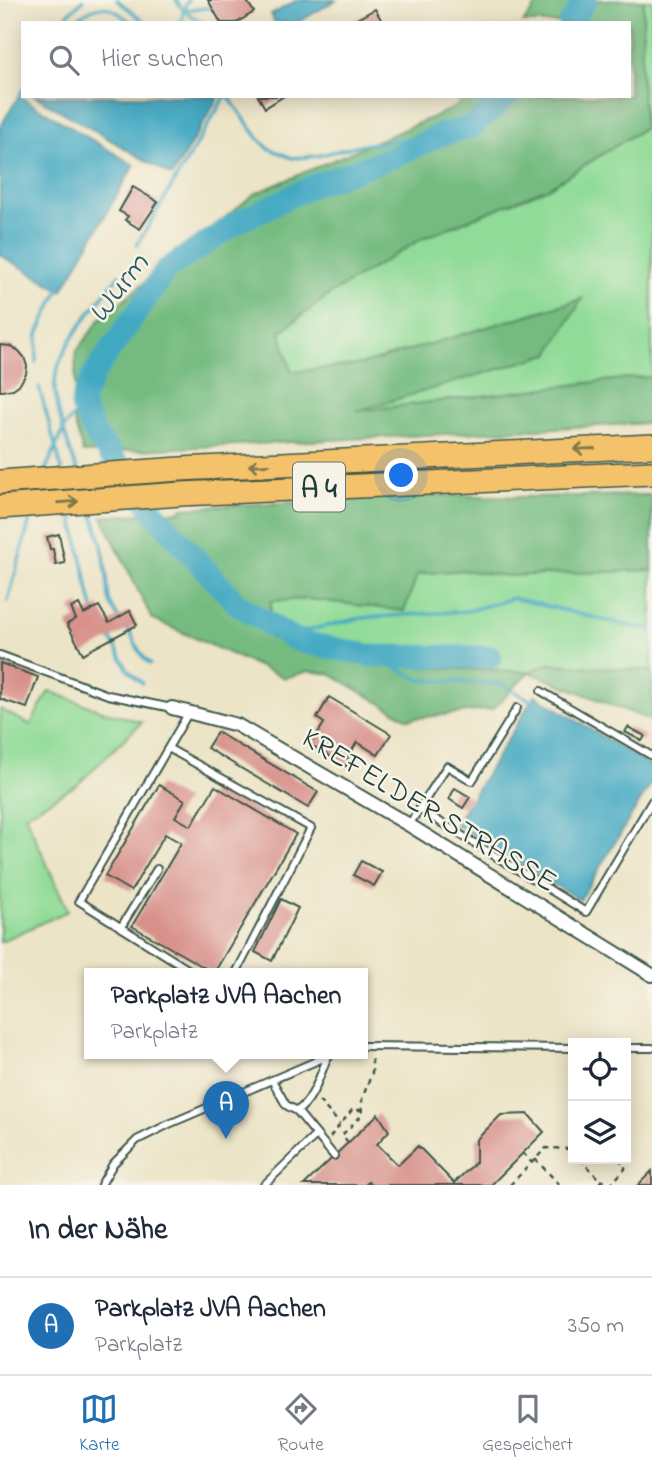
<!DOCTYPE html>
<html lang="de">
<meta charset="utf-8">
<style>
:root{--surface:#fff;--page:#f2f2f3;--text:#1f2937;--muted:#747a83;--line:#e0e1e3;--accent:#1f6fb2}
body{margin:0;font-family:"Indie Flower",sans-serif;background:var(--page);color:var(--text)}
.controls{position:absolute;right:21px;bottom:21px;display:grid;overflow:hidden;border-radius:0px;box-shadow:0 4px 18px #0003}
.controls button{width:63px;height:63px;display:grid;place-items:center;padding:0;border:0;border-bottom:2px solid var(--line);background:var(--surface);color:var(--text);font:35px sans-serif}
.you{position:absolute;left:402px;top:476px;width:24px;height:24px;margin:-18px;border:5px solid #fff;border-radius:50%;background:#1a73e8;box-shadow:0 0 0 10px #1a73e833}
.badge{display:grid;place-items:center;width:46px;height:46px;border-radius:50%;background:var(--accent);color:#fff;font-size:23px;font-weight:700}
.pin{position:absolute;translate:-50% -58px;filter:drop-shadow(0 2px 4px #0008)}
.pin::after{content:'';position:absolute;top:37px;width:24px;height:21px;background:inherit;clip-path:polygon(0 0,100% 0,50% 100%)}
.popup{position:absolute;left:84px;top:968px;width:284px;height:91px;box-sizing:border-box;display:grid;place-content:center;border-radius:0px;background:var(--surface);filter:drop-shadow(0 2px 5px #0005);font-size:23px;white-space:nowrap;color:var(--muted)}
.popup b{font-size:26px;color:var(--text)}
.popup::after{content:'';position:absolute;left:50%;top:100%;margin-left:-14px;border:14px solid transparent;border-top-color:var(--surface)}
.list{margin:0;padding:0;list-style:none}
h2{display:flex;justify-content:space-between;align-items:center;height:91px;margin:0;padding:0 28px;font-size:30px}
h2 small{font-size:23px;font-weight:400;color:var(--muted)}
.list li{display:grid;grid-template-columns:46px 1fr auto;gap:21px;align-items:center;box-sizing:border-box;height:98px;padding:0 28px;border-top:2px solid var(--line)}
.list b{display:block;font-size:26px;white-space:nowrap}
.list p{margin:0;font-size:23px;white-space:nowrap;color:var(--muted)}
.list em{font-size:23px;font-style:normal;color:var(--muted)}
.icon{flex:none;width:38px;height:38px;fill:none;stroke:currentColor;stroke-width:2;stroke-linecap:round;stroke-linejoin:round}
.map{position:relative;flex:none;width:652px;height:1185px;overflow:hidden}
.search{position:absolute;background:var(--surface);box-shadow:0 4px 18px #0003;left:21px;right:21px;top:21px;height:77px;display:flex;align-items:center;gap:18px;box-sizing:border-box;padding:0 24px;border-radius:0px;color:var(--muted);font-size:26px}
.sheet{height:189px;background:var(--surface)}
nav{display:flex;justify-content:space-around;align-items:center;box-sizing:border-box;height:98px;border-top:2px solid var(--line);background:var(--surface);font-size:19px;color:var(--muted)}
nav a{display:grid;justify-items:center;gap:4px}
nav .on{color:var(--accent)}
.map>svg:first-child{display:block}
.green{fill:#90db97;stroke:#588c66;stroke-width:2}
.forest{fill:#74bb80;stroke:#4a7c5a;stroke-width:2}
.water{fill:#43a9c3;stroke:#31737c;stroke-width:2}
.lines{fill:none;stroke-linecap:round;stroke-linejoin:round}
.stream{stroke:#43a9c3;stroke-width:3.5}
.river{stroke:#43a9c3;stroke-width:23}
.building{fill:#d8908a}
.service-casing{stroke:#3e564a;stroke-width:10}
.minor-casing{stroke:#3e564a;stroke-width:16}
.motorway-casing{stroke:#3e564a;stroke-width:26}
.path{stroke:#3e564a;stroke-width:2.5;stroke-dasharray:5 5;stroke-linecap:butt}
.service{stroke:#fff;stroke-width:6}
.minor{stroke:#fff;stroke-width:12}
.motorway{stroke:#f4c26a;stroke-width:23}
.oneway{stroke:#7f794c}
.labels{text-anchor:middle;stroke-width:5;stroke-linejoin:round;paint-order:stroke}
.shield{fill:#f7f3e8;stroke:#60746a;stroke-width:2}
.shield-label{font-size:28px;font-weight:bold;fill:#1f3d34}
.street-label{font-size:30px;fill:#1f3d34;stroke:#f7f3e8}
.water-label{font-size:32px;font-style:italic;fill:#2a5d5f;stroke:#f7f3e8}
</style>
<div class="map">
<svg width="652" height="1185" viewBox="0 0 652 1185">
<rect width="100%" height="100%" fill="#f7f3e8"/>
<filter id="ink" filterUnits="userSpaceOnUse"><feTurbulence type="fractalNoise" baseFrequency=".0143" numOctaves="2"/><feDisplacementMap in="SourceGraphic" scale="14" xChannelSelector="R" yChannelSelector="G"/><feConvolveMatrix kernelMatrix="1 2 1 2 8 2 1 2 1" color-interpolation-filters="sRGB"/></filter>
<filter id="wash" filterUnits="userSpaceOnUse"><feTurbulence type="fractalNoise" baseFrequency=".00686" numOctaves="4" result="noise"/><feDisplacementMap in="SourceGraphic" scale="28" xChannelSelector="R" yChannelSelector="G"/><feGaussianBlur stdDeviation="1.57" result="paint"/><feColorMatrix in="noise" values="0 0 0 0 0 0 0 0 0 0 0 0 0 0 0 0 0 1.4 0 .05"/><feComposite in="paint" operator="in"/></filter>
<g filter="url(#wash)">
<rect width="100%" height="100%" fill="#ece4c6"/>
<path class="green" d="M644 0H652V377L629 378 351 412 549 354 581 299 363 364 291 372 280 332 330 294 423 238 548 188 644 128 641 70Z
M462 570 508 576 652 570V671L549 664 528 672 357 662 295 647 269 637 271 601 309 599 404 611 417 574Z
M49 691 102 711 142 722 77 785 25 815 68 911 0 942V709L30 725Z"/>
<path class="forest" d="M541 0H644L641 70 644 128 548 188 423 238 330 294 280 332 292 372 363 364 582 299 549 354 357 411 629 378 652 377V423L83 453 74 421 76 352 101 318 254 194 456 107 464 96H629V23H523Z
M441 495 523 497 652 495V570L508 576 462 570 418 574 404 611 309 599 271 601 269 637C351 671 441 667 528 672L549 664 652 671V721L529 672 493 709 408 719 330 674 309 671 285 678 152 619 102 517 182 511V508Z"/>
<path class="water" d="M297 0H336L297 23H275L271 15Z
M19 96 134 165 62 291 0 255V127Z
M35 96H215L218 98 172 176Z
M535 695 652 767V782L580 900 455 825Z"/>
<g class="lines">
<path class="stream" d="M117 0 146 23
M176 0 183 10 203 23
M185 10 209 8
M78 18C102 0 110 6 132 23
M63 23 68 14 83 0
M182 23 183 10 188 0
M19 96 23 89
M228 96 258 138 268 148 292 158 317 156 360 145 440 135
M137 245 225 96
M36 362 38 334 59 289
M39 387 62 470
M77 470C69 448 57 413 55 391 51 353 98 304 119 275
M45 471 64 428 82 406
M91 510C98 528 104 549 106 570 110 593 104 596 118 617
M71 511 93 609
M8 601 32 512
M128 630C136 641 139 656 150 664
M287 635 361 618 468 611 513 598 629 626 652 629
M111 639 128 670 142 683
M372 656 421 680 501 684 532 701"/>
<path class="river" d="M570 23 586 0
M491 657 372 656 302 642 287 635 237 604 158 517 95 434 82 406 83 398 95 372 167 269 238 222 314 185 398 155 440 135 472 127 507 96"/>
</g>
<g id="blocks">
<path class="building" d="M208 0H246L254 12 236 23H221Z
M375 9 383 23H350Z
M258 96H284L265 108Z
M133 187 158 202 140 229 125 220 128 216 119 211Z
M0 345 10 346 19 351 24 357 27 366 26 374 20 384 13 389 2 391H0Z
M59 534 65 563 56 565 53 549H50L47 537Z
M79 604 84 614 99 606 109 623 130 611 137 625 83 654 67 624 76 619 71 608Z
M0 663 38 677 27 708 0 699Z
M329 697 391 734 378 755 357 742 347 759 349 761 346 766 308 743 311 738 314 740 324 723 317 718Z
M628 727 645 736 642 741 625 732Z
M217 732 318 792 308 808 207 748Z
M159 785 185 800 175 817 191 826 215 786 296 834 214 973 132 926 181 843 165 834 131 891 105 876Z
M455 788 470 797 463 808 449 799Z
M361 861 382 872 374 886 353 875Z
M281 899 298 908 272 961 255 952Z
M378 1114 389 1131 377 1144 398 1165 418 1146 454 1183 476 1162V1140L501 1115 528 1114 544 1132 491 1185H371L368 1182 365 1185H304Z
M652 1171V1185H638Z"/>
</g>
</g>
<g filter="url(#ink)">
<use href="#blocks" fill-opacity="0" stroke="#3e564a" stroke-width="2"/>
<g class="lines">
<g class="service-casing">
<path id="service" d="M0 655 108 695 172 708
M541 691 652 756
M189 712 79 901 194 973
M168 748 311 828 236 973
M419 809 586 912 652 801
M409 825 447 766 472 781 517 708
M121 927 157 869
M362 1046 573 1048
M626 1048H652
M272 1080 286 1105 297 1111C314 1100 320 1074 328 1056
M297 1111 334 1156
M101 1185 113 1164 137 1140 169 1124 335 1053
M264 1185 316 1135"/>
</g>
<g class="minor-casing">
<path id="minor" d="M172 708 237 725 409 825 652 975"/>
</g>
<g class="motorway-casing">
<path id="motorway" d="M0 482 180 469 652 446
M0 507 181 494 652 473"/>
</g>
<path class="path" d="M319 1101 340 1124
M330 1137 352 1110H362
M348 1142 342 1135 362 1115V1099L372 1073V1056
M523 1153 532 1163
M535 1159 560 1185
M580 1159 600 1180V1185
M600 1180 611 1184 625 1169V1165L619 1159
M510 1185 546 1148 570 1149 573 1152"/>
<use href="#service" class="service"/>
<use href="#minor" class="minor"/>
<use href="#motorway" class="motorway"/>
</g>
<defs><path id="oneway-shaft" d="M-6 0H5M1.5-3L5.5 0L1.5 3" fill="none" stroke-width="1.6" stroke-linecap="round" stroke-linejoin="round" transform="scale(1.75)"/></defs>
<g class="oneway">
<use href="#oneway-shaft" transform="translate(584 449) rotate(177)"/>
<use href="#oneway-shaft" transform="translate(259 465) rotate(177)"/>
<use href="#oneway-shaft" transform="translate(68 502) rotate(-4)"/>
</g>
</g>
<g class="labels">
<rect class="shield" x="293" y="462.5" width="52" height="49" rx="5"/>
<g class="shield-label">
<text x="319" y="497">A 4</text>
</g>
<g class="street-label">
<text transform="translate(430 809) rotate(31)" y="10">KREFELDER STRASSE</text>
</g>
<g class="water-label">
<text transform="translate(117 287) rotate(-52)" y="11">Wurm</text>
</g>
</g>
</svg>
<div class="controls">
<button><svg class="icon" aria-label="locate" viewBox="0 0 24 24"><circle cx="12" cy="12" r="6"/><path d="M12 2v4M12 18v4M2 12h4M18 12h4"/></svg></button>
<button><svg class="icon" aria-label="layers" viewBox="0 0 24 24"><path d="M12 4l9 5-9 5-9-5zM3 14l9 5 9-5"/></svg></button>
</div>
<div class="you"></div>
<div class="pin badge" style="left:226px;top:1139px">A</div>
<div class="popup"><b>Parkplatz JVA Aachen</b>Parkplatz</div>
<div class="search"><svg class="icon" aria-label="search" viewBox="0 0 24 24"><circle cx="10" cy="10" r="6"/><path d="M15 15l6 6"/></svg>Hier suchen</div>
</div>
<section class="sheet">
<h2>In der Nähe<small></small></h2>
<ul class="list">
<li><span class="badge">A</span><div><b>Parkplatz JVA Aachen</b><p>Parkplatz</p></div><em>350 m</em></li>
</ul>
</section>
<nav>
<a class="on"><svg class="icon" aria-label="map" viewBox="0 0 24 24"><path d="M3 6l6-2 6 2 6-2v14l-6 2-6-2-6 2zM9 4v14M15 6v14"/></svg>Karte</a>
<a><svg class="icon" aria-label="directions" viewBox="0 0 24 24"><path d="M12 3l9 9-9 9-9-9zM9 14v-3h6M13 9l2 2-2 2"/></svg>Route</a>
<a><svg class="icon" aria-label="saved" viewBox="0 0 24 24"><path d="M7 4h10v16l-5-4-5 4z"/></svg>Gespeichert</a>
</nav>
